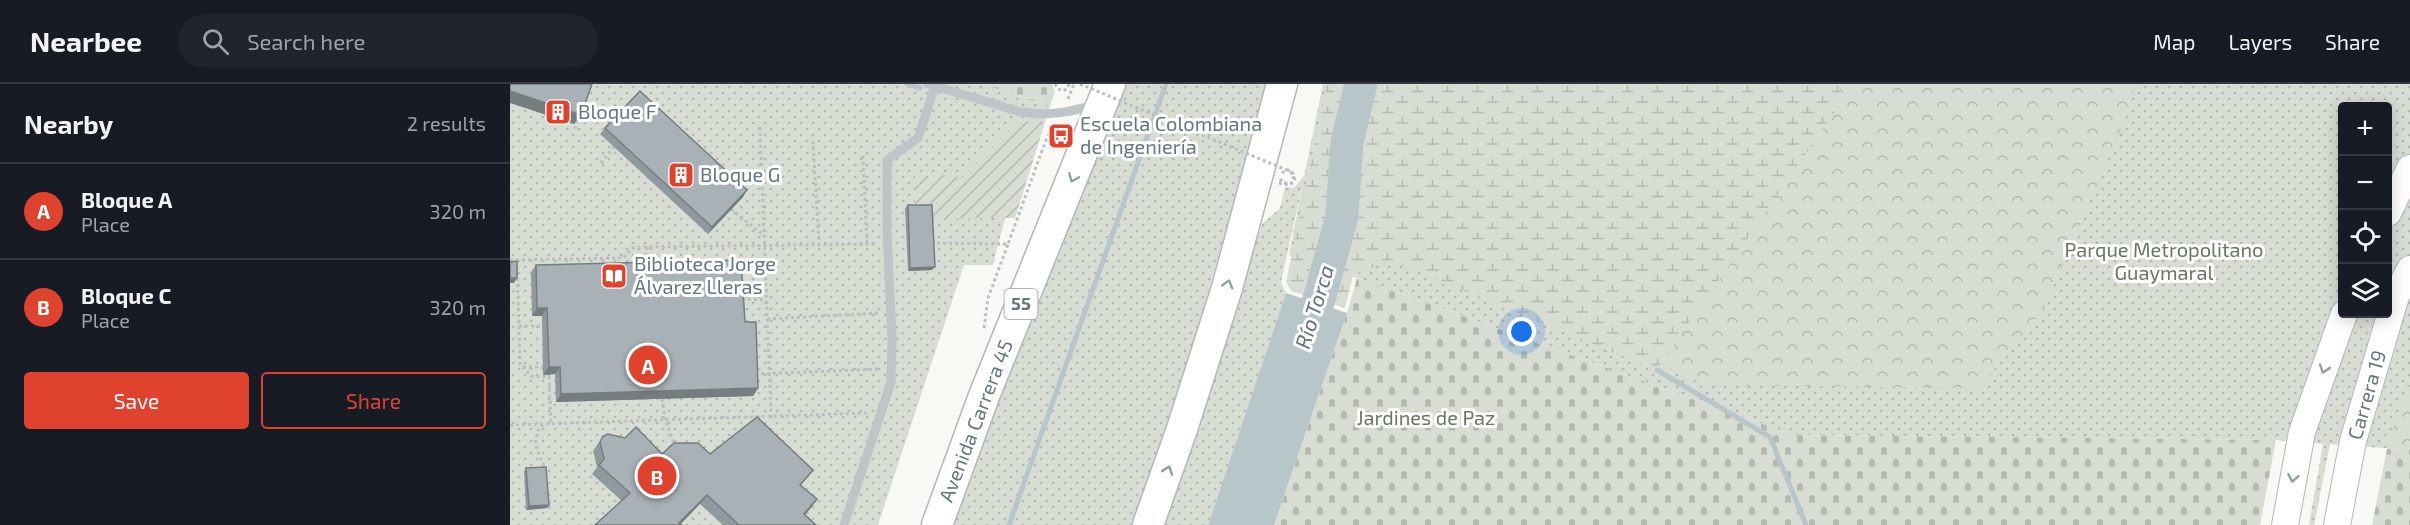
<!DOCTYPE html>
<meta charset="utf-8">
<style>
:root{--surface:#171b24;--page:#20242c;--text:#f1f3f6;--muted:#9ea1a6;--line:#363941;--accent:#df432e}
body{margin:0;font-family:"Exo 2",sans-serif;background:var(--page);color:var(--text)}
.controls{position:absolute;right:18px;top:18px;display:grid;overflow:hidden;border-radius:6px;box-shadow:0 3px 15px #0003}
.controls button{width:54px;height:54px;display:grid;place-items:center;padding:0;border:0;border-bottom:2px solid var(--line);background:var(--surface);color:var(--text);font:30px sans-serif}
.you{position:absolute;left:1012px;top:248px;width:21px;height:21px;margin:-15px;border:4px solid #fff;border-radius:50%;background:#1a73e8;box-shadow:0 0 0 9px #1a73e833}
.badge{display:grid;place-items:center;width:39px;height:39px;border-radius:50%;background:var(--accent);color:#fff;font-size:20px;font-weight:700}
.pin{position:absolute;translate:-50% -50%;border:3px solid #fff;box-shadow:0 2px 6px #0006}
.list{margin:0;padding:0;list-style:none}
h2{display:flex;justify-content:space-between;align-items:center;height:78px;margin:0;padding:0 24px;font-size:26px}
h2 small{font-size:20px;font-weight:400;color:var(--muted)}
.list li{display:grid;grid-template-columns:39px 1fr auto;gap:18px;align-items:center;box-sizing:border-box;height:96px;padding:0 24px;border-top:2px solid var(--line)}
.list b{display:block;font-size:22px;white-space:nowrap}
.list p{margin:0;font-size:20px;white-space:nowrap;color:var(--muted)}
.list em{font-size:20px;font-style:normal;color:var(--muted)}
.actions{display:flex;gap:12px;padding:18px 24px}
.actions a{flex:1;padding:14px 0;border:2px solid var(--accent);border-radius:6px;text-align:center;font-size:21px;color:var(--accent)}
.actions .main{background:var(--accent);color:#fff}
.icon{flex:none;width:33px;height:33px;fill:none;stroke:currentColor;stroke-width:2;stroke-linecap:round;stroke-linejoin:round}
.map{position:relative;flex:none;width:1900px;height:441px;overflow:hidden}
header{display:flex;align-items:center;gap:36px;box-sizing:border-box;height:84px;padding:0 30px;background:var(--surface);border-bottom:2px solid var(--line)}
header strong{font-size:28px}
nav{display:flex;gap:33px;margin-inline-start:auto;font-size:21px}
.search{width:420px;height:54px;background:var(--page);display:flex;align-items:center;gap:15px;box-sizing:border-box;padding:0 21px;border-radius:33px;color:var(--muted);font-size:22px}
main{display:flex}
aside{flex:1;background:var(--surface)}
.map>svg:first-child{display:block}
.grass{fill:url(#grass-dots);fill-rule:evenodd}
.forest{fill:url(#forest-crowns)}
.wetland{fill:url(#wetland-marsh)}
.cemetery{fill:url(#cemetery-stones)}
.garden{fill:url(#garden-furrows)}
.water{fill:#b8c6c9}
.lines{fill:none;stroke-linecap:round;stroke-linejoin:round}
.stream{stroke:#b8c6c9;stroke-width:5}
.river{stroke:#b8c6c9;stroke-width:33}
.secondary-casing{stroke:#b1b8bb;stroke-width:28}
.trunk-casing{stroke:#b2b7ba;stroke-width:33}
.path{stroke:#bbbec0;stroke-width:3;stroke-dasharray:3 3;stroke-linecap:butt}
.service{stroke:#bec4c7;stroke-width:9}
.secondary{stroke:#fff;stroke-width:26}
.trunk{stroke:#fff;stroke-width:30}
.path-bridge{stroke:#bbbec0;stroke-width:3;stroke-dasharray:3 3;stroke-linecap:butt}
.wall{fill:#90999d}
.shaded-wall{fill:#767d7f}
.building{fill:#a8b2b6;stroke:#767d7f;stroke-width:1.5}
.oneway{stroke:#92a0a5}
.labels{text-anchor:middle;stroke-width:6;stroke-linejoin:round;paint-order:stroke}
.shield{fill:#fff;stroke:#92a0a5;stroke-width:1.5}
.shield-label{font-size:18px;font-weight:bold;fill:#64777f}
.poi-label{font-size:20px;fill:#64777f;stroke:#fff;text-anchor:start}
.park-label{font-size:20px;fill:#687862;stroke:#fff}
.street-label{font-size:20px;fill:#64777f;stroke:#fff}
.water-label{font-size:21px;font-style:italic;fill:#5e767a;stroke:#fff}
</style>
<header>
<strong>Nearbee</strong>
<div class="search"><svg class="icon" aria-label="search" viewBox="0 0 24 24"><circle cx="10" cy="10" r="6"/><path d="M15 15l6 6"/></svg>Search here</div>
<nav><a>Map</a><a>Layers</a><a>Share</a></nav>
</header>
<main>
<aside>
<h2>Nearby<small>2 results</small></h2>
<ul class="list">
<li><span class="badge">A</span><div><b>Bloque A</b><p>Place</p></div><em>320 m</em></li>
<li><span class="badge">B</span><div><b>Bloque C</b><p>Place</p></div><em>320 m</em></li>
</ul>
<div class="actions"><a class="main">Save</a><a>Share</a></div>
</aside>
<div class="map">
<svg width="1900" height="441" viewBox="0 0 1900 441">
<defs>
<pattern id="grass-dots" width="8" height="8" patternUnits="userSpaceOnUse" patternTransform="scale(1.5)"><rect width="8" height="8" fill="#d8ddd4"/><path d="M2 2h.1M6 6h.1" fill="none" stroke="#b3b8b1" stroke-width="1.8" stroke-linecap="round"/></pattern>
<pattern id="forest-crowns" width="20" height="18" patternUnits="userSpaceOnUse" patternTransform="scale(1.5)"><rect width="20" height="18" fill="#d8ddd4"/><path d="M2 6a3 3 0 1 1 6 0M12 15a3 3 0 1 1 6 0" fill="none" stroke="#b3b8b1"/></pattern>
<pattern id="wetland-marsh" width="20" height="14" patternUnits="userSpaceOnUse" patternTransform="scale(1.5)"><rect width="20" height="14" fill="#d8ddd4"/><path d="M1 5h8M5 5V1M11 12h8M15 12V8" fill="none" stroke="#b3b8b1"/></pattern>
<pattern id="cemetery-stones" width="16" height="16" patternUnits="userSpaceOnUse" patternTransform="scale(1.5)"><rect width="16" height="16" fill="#d8ddd4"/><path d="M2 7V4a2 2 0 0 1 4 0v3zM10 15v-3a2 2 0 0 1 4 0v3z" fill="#b3b8b1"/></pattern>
<pattern id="garden-furrows" width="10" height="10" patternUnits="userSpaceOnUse" patternTransform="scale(1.5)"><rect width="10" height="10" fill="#d8ddd4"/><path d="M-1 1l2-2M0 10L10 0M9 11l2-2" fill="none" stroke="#b3b8b1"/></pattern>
</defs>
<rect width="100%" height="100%" fill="#f8f8f5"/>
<path class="grass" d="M0 0H473L540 22 505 134H495L483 181H454L368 441H0Z
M616 0H757L679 277 622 441H442C496 292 559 147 616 0Z
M813 0H1900V366L1820 360 1804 441H1799L1813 360 1766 356 1283 351 847 194 779 171 794 94 771 198 776 209 698 441H654L752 140 770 124 775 103 784 104 793 93H794ZM1832 22H1878V230H1832Z"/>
<path class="forest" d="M1330 0H1626L1608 53 1532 227 1469 304 1197 301 1151 281 1329 20Z
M1900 293V366L1877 365Z"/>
<path class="wetland" d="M817 0H1330V20L1147 286 880 176 843 191 835 224 781 207 776 198Z"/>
<path class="cemetery" d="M473 0H542L545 8 540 22Z
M847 194 1283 351 1766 356 1750 441H764L837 229Z
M1877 365 1900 366V441H1862Z"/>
<path class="garden" d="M506 35 534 41 505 134 420 135 405 124V90L426 97 428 90 452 94Z"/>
<path class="water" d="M776 209 837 229 764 441H698Z"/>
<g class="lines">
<path class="stream" d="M397 0 410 4
M1147 286 1260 353 1296 441
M499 441 656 0"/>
<path class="river" d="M793 263 811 209 832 132 837 58 851 0"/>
<g class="secondary-casing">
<path id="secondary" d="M1878 129 1900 84
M1775 441 1792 348 1834 230
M1827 441 1843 357 1886 212 1900 185"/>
</g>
<g class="trunk-casing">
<path id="trunk" d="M427 441 474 312 600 0
M638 441 672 345 717 204 772 0"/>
</g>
<path class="path" d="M545 0 547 4 552 7 557 5 559 0
M558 15 564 0
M53 41 54 37
M250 43 261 332
M65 45 69 32
M303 57 309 160
M353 72 357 160
M91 79 104 63
M770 95 773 99H782L784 91 779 87
M769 99 780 101 785 96 782 87 777 86 772 89
M221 125 252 150
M421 159 498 160 536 56 544 42
M137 163 139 182
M0 176 113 174 122 164 137 163 365 160
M7 176 10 280 21 292 39 293 41 339
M232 215 256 216
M257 235 368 229
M9 242H34
M474 244 478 214 498 160
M13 283H33
M245 290 370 285
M152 315 155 335 165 362
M33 340C18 356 30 370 36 387
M0 341 358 329
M39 417V425"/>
<path class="service" d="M418 0 511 28C534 32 562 29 584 20
M334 441 381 298 382 254 377 149V76L408 54 425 2"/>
<use href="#secondary" class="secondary"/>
<use href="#trunk" class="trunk"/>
<path class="path-bridge" d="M570 0 779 87"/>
</g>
<path class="wall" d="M95 44 233 113 198 150 90 50Z
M398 121 422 186 398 187 395 124Z
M26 181 235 238 248 304 243 312 46 318 45 290 33 291 32 232H22L21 188Z
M93 352 152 370H200L303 386 291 401 307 415 295 431 306 441H213L190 420 112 417 82 390 87 383 83 367Z
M16 384 39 421 37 424 16 426 14 388Z"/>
<path class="shaded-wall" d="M0 7 71 31 64 40 0 19Z
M237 106 233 113 198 150 202 143Z
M425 183 422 186 398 187 400 184Z
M0 194H7L4 199H0Z
M27 224H37L32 232H22Z
M39 283H50L45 290 33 291Z
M248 304 243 312 46 318 51 310Z
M197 411 190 420 170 441 169 439Z
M307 415 301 424 287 439 294 430Z
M39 421 37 424 16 426 19 422Z"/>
<path class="building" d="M0 0H82L71 31 0 7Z
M130 7 237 106 202 143 95 44Z
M398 121H422L425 183 400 184Z
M231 176 235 238H246L248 304 51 310 50 283H39L37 224H27L26 181Z
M7 177V194H0V178Z
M247 333 303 386 290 401 307 415 294 430 306 441H229L197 411 169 439 172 441H85L120 409 89 381 94 375 90 358 93 352 98 350 115 354 126 343 152 370 164 359H188L200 370Z
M36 383 39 421 19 422 16 384Z"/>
<defs><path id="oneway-chevron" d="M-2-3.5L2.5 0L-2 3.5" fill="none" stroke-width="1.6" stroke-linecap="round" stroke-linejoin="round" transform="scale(1.5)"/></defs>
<g class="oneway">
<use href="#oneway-chevron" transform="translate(563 94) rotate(112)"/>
<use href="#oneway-chevron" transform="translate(718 200) rotate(-74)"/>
<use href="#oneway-chevron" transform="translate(1814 285) rotate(109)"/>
<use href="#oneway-chevron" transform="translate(658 386) rotate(-71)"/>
<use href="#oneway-chevron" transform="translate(1783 394) rotate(100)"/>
</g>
<defs>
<g id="building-square" transform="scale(1.35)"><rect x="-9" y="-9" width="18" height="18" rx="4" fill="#df432e" stroke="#fff"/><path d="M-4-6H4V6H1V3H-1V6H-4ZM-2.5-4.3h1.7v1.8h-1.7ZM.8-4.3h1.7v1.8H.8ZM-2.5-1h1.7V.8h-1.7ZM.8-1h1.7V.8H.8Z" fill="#fff"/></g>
<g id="bus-square" transform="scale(1.35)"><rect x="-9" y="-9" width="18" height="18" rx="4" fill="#df432e" stroke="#fff"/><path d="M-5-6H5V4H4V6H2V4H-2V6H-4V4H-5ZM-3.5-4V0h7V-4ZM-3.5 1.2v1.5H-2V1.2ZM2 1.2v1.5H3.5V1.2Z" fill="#fff"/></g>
<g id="library-square" transform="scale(1.35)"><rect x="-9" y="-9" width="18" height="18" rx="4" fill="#df432e" stroke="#fff"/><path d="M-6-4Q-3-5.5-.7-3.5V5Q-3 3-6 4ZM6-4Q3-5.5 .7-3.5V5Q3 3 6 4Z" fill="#fff"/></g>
</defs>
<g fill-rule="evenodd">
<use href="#building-square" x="48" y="28"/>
<use href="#bus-square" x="551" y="52"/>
<use href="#building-square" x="171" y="91"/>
<use href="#library-square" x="104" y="192"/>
</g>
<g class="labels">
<rect class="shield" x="494.5" y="205" width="33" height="30" rx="4.5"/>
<g class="shield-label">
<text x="511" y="226">55</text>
</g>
<g class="poi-label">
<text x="68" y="35">Bloque F</text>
<text x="570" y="47">Escuela Colombiana<tspan x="570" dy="23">de Ingeniería</tspan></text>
<text x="190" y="98">Bloque G</text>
<text x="124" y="187">Biblioteca Jorge<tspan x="124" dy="23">Álvarez Lleras</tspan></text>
</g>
<g class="park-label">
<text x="1654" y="173">Parque Metropolitano<tspan x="1654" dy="23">Guaymaral</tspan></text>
<text x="916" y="341">Jardines de Paz</text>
</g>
<g class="street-label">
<text transform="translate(1857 311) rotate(-74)" y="7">Carrera 19</text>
<text transform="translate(466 337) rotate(-69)" y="7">Avenida Carrera 45</text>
</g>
<g class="water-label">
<text transform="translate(805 223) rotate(-73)" y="7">Río Torca</text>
</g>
</g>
</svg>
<div class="controls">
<button>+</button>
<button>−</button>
<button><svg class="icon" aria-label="locate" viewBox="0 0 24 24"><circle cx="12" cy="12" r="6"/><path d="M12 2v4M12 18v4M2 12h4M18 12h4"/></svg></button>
<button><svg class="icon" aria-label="layers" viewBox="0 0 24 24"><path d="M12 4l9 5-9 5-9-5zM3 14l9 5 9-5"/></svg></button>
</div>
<div class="you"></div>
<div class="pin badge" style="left:138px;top:281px">A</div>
<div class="pin badge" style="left:147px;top:392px">B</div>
</div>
</main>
